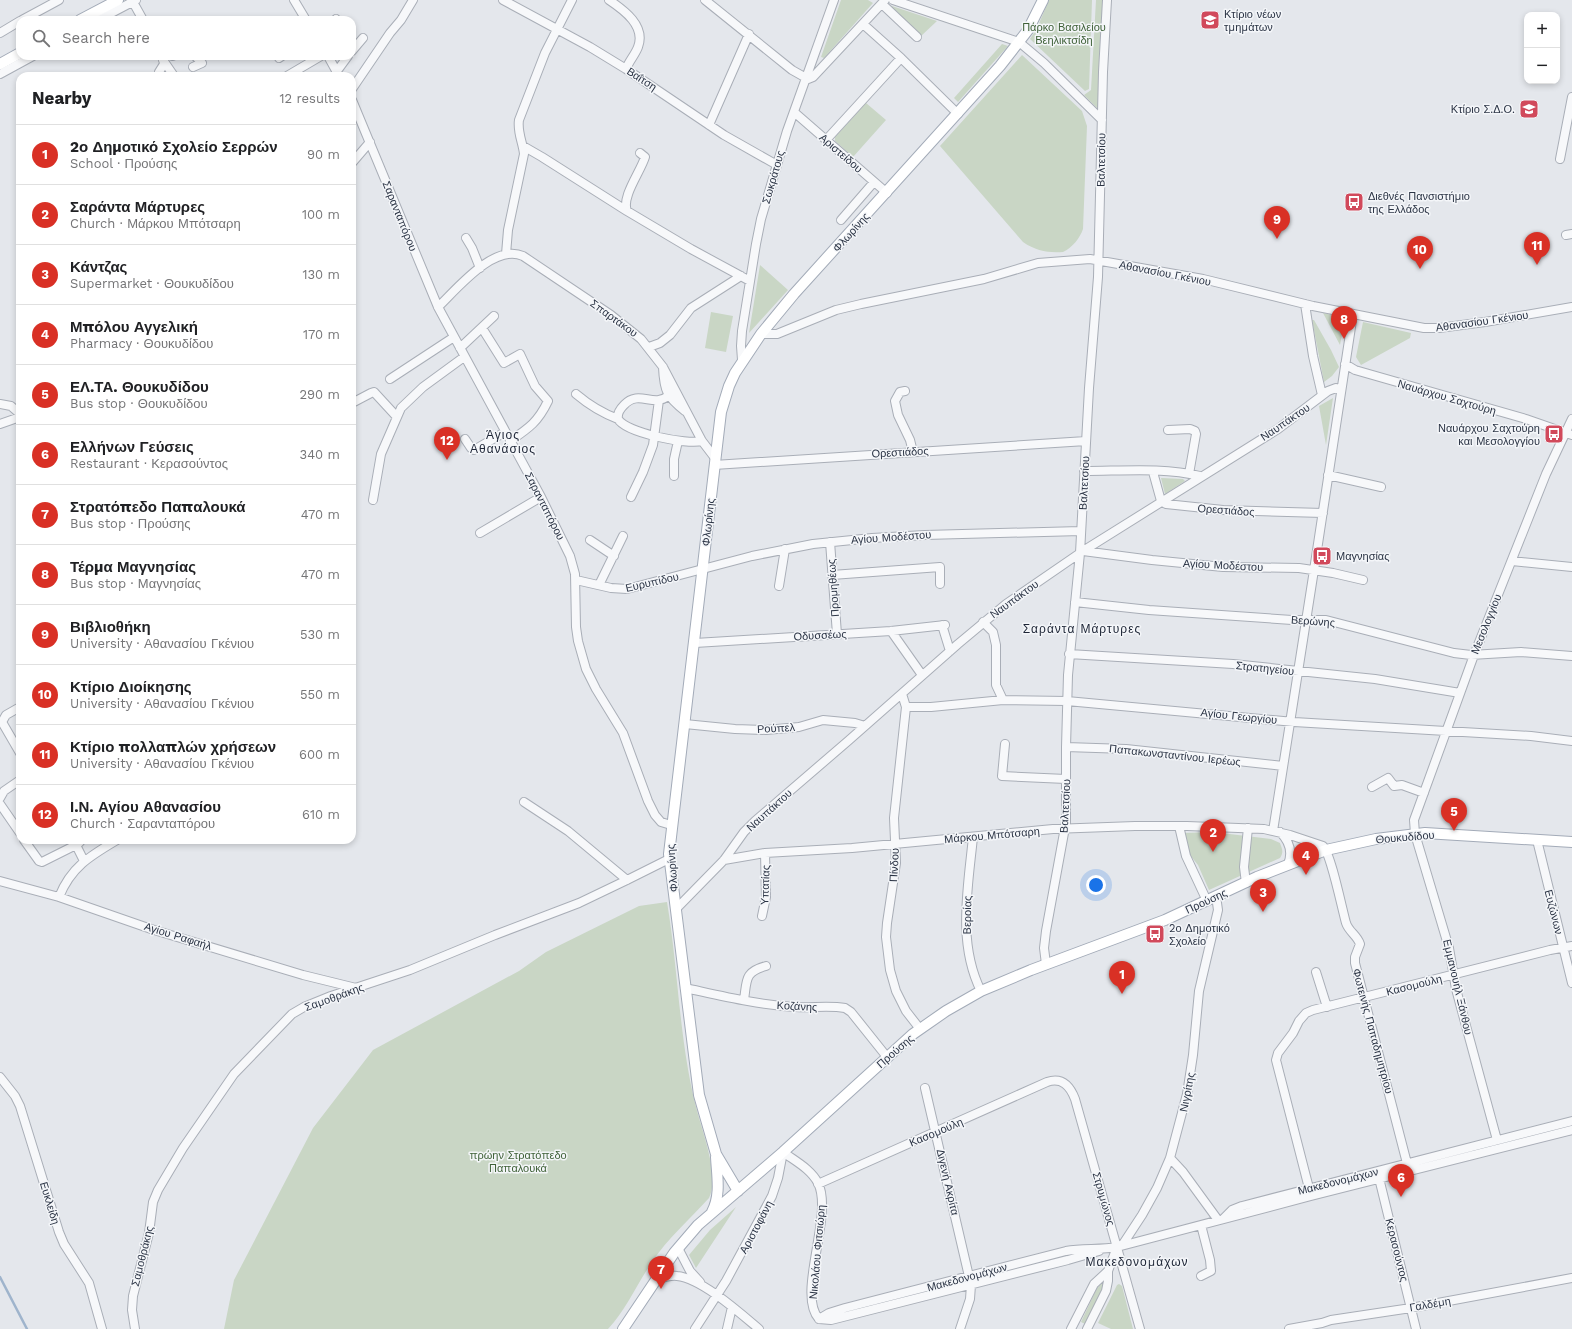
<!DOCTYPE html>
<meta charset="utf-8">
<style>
:root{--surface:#fff;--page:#f6f6f6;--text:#202124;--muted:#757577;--line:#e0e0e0;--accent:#d93025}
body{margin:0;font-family:"Work Sans",sans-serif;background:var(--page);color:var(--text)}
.controls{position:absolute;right:12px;top:12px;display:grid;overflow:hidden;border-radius:8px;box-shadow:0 2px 6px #0003}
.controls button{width:36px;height:36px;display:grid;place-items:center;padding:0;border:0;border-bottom:1px solid var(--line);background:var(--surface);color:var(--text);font:20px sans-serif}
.you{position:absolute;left:1096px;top:885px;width:14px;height:14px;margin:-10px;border:3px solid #fff;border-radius:50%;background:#1a73e8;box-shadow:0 0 0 6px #1a73e833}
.badge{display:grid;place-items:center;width:26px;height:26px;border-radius:50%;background:var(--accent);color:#fff;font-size:13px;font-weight:700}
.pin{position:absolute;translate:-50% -33px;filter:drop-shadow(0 1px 2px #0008)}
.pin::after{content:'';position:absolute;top:21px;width:14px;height:12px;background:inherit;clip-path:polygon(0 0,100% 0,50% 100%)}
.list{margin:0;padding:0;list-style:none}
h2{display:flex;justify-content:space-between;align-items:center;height:52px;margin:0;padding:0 16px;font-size:17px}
h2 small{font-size:13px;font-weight:400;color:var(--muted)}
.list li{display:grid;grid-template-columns:26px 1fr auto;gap:12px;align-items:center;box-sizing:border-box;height:60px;padding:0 16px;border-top:1px solid var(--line)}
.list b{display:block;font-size:15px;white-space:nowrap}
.list p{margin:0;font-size:13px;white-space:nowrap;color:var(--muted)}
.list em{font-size:13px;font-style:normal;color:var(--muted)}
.icon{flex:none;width:22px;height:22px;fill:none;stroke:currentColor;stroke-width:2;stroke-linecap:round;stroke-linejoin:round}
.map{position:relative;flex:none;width:1572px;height:1329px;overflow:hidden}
.search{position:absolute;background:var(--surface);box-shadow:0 2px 6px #0003;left:16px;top:16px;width:340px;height:44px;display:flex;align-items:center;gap:10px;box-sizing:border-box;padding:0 14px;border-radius:12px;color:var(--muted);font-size:15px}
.panel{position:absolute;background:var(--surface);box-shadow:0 2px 6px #0003;left:16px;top:72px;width:340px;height:772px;border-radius:12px}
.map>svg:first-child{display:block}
.green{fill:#c9d6c5}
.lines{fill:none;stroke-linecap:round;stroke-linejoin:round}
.stream{stroke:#9fb4cc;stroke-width:2.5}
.minor-casing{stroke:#a9aeb7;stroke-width:10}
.major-casing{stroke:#a3abb8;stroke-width:12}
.minor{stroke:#f7f8fa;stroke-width:8}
.major{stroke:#fff;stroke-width:10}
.labels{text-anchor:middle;stroke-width:3;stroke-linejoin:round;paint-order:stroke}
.poi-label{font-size:11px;fill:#2b3445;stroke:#f4f6f9;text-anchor:start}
.park-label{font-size:11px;fill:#3f6138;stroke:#f4f6f9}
.street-label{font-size:11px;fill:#2b3445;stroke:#f4f6f9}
.neighbourhood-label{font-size:12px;letter-spacing:1px;fill:#1d2536;stroke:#f4f6f9}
</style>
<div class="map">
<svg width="1572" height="1329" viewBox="0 0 1572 1329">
<rect width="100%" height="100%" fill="#e4e7ec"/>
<path class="green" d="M841 0H868L873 3 824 58 821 57Z
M1049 0H1092L1089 89 1085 91 1030 39 1037 28Z
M1096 0H1103L1098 109 1084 95 1091 90Z
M886 4 937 21 920 37Z
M1002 44 1008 46 958 102 954 98Z
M1022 55 1082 111 1087 126 1083 229C1080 238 1072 248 1063 252 1048 253 1036 251 1023 242L940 146Z
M866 103 886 120 853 157 835 141V137Z
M760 265 788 290 749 333Z
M711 312 733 316 726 352 705 348Z
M1323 313 1345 318 1340 345Z
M1312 320H1314L1331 350 1339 367 1332 376 1324 382Z
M1363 322 1411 333 1410 338 1361 365 1356 357Z
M1333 398 1326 445 1319 406Z
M1161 478 1183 479 1185 481 1165 494Z
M1213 832 1271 839 1280 843C1282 849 1284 852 1280 858L1209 890 1198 865 1189 854 1182 833Z
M667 902C679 973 679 1048 699 1118 705 1139 719 1178 709 1198 690 1219 668 1238 652 1262 637 1284 626 1310 608 1329H224L234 1280 313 1128 373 1050 519 971 546 952 639 906Z
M736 1207 696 1268 689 1255 710 1230Z
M1103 1282 1105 1283 1085 1324 1081 1322 1097 1288Z
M1119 1284 1122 1286 1133 1329H1111L1098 1323 1117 1285Z"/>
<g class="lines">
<path class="stream" d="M0 1277 27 1329"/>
<g class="minor-casing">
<path id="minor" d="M294 0 306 20
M503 0 590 47 626 69 724 135 777 165
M609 0C624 10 646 26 638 47 635 55 629 61 626 69
M705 0 792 70 808 79 813 77 885 0
M893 0 1019 42 1044 63 1102 120
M133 2 143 20
M882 4 917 37
M22 20 59 0
M98 20 136 0
M335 20 336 19
M863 24 901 58 958 114
M0 33 20 21
M352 51 363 38
M172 56H173
M328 56 339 76
M279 58 282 56
M163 60 174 76
M193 67 202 63 195 56
M337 71 348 56
M159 72 164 64 163 59
M0 74 33 56
M287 76 321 56
M352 89 390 33 401 20 413 0
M352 100 438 307 541 497 570 556 575 574 576 627 578 641 586 669 596 689 623 733 648 801 655 815 661 822 671 825
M794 112 887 193
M709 125 749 34
M826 140 901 58
M523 146 542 157 627 211
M640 153 645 157C641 171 621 197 627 211L691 249 750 281
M1560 159 1572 97
M352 163 370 142
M841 220 874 182
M1566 235 1572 234
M466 238 472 248 480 268
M506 254 508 230 524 154C523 143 517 132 519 120L545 53 572 0
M1305 304 1313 356 1322 395
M438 307C457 289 494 243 523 256L611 315 641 339 663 367 702 441 715 458
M482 328 504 363 520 354 535 386 548 401C538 422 529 428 510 441
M761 334H777L836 310 861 304 984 279 1038 263 1090 259 1203 279 1313 306 1424 328H1439L1485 322 1572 307
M649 347 660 343 670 335 691 308 741 276
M460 348 494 316
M742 360 741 346 742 331 756 244 761 219 787 131 834 0
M1345 364 1355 370 1526 419 1572 435
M663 367C664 391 667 397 685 411
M390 379 454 337
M905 391 900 392 895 401 898 415 910 440 913 452
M576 394C589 405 602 413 618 419
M668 396C653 408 639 389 624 405 620 409 617 414 618 419 626 433 687 445 702 441
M352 403 371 393 374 392 397 417
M0 404 11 406 20 414
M0 424 20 417
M1168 430 1190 429 1195 431 1196 434 1189 474
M465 439 471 448 474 450 505 432
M714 465 1086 441
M1084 471C1122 471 1163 467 1200 476
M1153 472 1161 501 1166 504 1223 510 1323 513
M1328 475 1381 487
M674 476V459L678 441
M631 497 643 472 653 445 659 400
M373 500 381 454 401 408 423 387 464 357
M480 533 541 497
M590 540 614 556
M830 542 837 634
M1083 551 1152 560 1223 567 1299 568 1333 573 1363 580
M1512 561 1572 567
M832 575 940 567V584
M576 580 611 588 627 589 752 556 813 544 872 538 925 535 1081 531
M599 585 623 536
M779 586 785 549
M1075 602 1149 610 1292 620H1326L1454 653 1471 655 1521 652 1572 656
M983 622 993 632 996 645V685L1003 700
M942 625 950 651
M891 631 922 675
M695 643 891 631 945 625
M1069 654 1233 664 1375 679 1460 693
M902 694 906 707 894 818 896 863 887 923 886 937 890 970 896 991 906 1011 920 1029
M20 707 6 715 2 722 20 753
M906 707H931L1003 700 1067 701 1294 722 1531 736 1572 741
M685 724 735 729 766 730 799 727 823 720 855 723 865 726
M1005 744 1002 776 1066 779
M1066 747 1126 749 1283 766
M1372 787 1388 778 1394 786 1402 785 1424 793
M0 798 4 791 20 780
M524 802 568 831 627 880
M0 804 20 833
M1179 826 1186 856 1207 901
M1273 831 1314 570 1353 314
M1280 832C1289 841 1293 852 1288 864
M973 837C968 888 957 943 981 991
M24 840 39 861 42 862 76 845
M79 840 80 842 76 845 84 861
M1537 840 1572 983
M724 860 765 853 852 848 1053 829 1135 826H1187L1264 829 1290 835 1323 846C1331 854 1342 909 1346 923 1349 932 1357 935 1360 944L1355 957V963L1409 1171
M0 881 59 897 154 930 303 975 356 988
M1246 883 1244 867 1248 828
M59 897C71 867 90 856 117 840
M676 909 724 860 744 832 755 821 848 741 958 644 1006 604 1083 551 1278 429 1328 391 1336 388 1341 390
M762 916 766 897 765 853
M1046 964 1044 948 1046 931 1066 822V747L1068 675 1080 553 1089 388 1098 277 1103 72 1107 0
M1316 972 1327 1007
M685 988C722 996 758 1005 796 1007 812 1008 829 1005 845 1008L851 1012 887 1057
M744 1000C747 980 744 972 766 966
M0 1077 15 1096 20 1106 59 1232 64 1244 89 1283 102 1329
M925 1088 971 1285 970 1299 960 1329
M1497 1140 1456 989 1449 948 1415 834 1414 820 1474 655 1546 474 1572 419
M1170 1158 1183 1172 1218 1220
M1378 1174 1416 1329
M818 1184 1047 1082C1062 1077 1070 1086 1075 1099L1140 1329
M1311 1196 1276 1060 1278 1053 1293 1033 1299 1021 1306 1013 1313 1010 1550 950 1572 946
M1223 1219 1232 1210 1242 1206 1572 1121
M1121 1246 1311 1196 1572 1130
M678 1248 690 1271 700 1282
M1201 1276 1211 1271 1210 1260 1201 1225
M656 1280C662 1278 670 1275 677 1276 701 1278 740 1313 759 1329
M819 1319 829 1313 845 1308 1066 1251C1083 1248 1100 1250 1117 1247
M819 1319 831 1320 839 1318 1068 1260 1099 1251
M135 1329 132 1310 133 1296 149 1233 153 1202 158 1190 183 1148 234 1074 292 1014 304 1007 331 996 410 970 495 935 579 903 627 880 669 859
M695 1329 726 1281 772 1196 778 1178 783 1152C795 1161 811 1169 818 1183 834 1215 796 1294 819 1319
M727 1329 732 1307
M1071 1329 1094 1284 1108 1271
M1087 1329 1106 1291 1108 1281V1271L1117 1247 1123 1244 1142 1215 1157 1188 1170 1158 1187 1094 1193 1055 1199 991 1218 910 1216 896
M1289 1329 1322 1323 1331 1320 1411 1308 1572 1278"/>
</g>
<g class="major-casing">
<path id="major" d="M80 20 118 0
M0 64 20 53
M738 1191 716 1154 699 1095 669 854 721 412 729 386 735 373 761 334 794 294 1000 66 1028 30 1043 0
M712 1212C721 1195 717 1176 716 1157
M623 1329 674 1253 698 1225 783 1152 913 1034 946 1011 981 991 1031 970 1165 920 1257 877 1326 850 1376 839 1425 833 1572 842"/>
</g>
<use href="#minor" class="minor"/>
<use href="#major" class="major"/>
</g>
<defs>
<g id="university-square" transform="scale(1)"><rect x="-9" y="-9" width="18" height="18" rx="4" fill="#d1495b" stroke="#f4f6f9"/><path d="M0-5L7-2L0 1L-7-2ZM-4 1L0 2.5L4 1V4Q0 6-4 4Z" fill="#fff"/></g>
<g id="bus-square" transform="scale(1)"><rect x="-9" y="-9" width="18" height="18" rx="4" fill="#d1495b" stroke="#f4f6f9"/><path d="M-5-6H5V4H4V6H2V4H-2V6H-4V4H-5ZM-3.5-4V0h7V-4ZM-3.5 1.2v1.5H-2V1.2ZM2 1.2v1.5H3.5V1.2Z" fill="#fff"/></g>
</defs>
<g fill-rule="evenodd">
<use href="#university-square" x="1210" y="20"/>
<use href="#university-square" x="1529" y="109"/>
<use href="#bus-square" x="1354" y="202"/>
<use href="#bus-square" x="1554" y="434"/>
<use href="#bus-square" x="1322" y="556"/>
<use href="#bus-square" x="1155" y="934"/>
</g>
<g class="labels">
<g class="poi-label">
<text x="1224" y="18">Κτίριο νέων<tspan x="1224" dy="13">τμημάτων</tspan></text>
<text x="1515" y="113" text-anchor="end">Κτίριο Σ.Δ.Ο.</text>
<text x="1368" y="200">Διεθνές Πανσιστήμιο<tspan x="1368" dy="13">της Ελλάδος</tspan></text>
<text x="1540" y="432" text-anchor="end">Ναυάρχου Σαχτούρη<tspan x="1540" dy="13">και Μεσολογγίου</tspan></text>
<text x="1336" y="560">Μαγνησίας</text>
<text x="1169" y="932">2ο Δημοτικό<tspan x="1169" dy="13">Σχολείο</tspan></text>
</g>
<g class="park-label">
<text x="1064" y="31">Πάρκο Βασιλείου<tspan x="1064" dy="13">Βεηλικτσίδη</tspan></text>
<text x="518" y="1159">πρώην Στρατόπεδο<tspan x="518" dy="13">Παπαλουκά</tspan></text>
</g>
<g class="street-label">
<text transform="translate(642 79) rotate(33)" y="4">Βαΐτση</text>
<text transform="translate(841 153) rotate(41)" y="4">Αριστείδου</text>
<text transform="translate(1101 160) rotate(-89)" y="4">Βαλτετσίου</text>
<text transform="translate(773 177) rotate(-74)" y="4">Σωκράτους</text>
<text transform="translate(400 216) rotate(68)" y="4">Σαρανταπόρου</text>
<text transform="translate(851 232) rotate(-48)" y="4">Φλωρίνης</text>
<text transform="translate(1165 273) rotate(11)" y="4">Αθανασίου Γκένιου</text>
<text transform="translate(614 318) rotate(36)" y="4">Σπαρτάκου</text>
<text transform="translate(1482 321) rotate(-8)" y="4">Αθανασίου Γκένιου</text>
<text transform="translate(1447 397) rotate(16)" y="4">Ναυάρχου Σαχτούρη</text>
<text transform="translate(1285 422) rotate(-34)" y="4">Ναυπάκτου</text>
<text transform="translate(900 452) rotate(-3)" y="4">Ορεστιάδος</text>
<text transform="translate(1084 483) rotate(-87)" y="4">Βαλτετσίου</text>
<text transform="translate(545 506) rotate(63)" y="4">Σαρανταπόρου</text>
<text transform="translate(1226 510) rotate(4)" y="4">Ορεστιάδος</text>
<text transform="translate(708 522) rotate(-84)" y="4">Φλωρίνης</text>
<text transform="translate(891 537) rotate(-4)" y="4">Αγίου Μοδέστου</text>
<text transform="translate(1223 565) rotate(3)" y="4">Αγίου Μοδέστου</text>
<text transform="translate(652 582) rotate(-13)" y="4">Ευρυπίδου</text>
<text transform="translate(833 588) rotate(-94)" y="4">Προμηθέως</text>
<text transform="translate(1014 599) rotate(-36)" y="4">Ναυπάκτου</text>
<text transform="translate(1313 621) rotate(4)" y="4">Βερώνης</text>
<text transform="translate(1486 624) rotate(-68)" y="4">Μεσολογγίου</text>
<text transform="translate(820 635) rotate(-3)" y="4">Οδυσσέως</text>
<text transform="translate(1265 668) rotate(6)" y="4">Στρατηγείου</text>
<text transform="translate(1239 716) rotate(6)" y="4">Αγίου Γεωργίου</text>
<text transform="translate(776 728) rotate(-3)" y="4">Ρούπελ</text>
<text transform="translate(1175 755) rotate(6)" y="4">Παπακωνσταντίνου Ιερέως</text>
<text transform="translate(1065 806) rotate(-87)" y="4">Βαλτετσίου</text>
<text transform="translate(769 810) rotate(-42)" y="4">Ναυπάκτου</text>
<text transform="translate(992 835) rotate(-5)" y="4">Μάρκου Μπότσαρη</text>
<text transform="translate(1405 837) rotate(-5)" y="4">Θουκυδίδου</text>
<text transform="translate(894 865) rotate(-87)" y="4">Πίνδου</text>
<text transform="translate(672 868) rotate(-94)" y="4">Φλωρίνης</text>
<text transform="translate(765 885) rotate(-88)" y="4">Υπατίας</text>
<text transform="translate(1206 901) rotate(-25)" y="4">Προύσης</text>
<text transform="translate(1554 912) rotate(76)" y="4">Ευζώνων</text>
<text transform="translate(967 915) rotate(-89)" y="4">Βεροίας</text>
<text transform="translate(178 936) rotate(17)" y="4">Αγίου Ραφαήλ</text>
<text transform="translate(1414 985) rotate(-14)" y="4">Κασομούλη</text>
<text transform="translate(1458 987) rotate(77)" y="4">Εμμανουήλ Ξάνθου</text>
<text transform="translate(334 997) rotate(-20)" y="4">Σαμοθράκης</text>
<text transform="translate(797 1006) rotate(3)" y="4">Κοζάνης</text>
<text transform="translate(1373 1031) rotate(75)" y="4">Φωτεινής Παπαδημητρίου</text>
<text transform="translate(895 1051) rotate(-41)" y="4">Προύσης</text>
<text transform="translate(1187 1092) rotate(-79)" y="4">Νιγρίτης</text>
<text transform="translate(936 1132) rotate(-23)" y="4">Κασομούλη</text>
<text transform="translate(1338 1181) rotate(-14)" y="4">Μακεδονομάχων</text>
<text transform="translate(948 1182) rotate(77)" y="4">Διγενή Ακρίτα</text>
<text transform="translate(1104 1199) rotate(74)" y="4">Στρυμώνος</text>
<text transform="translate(50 1203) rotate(73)" y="4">Ευκλείδη</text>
<text transform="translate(756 1227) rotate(-62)" y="4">Αριστοφάνη</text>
<text transform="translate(1397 1250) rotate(76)" y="4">Κερασούντος</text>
<text transform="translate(817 1252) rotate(-85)" y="4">Νικολάου Φιτσιώρη</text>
<text transform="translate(142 1256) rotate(-76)" y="4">Σαμοθράκης</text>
<text transform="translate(967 1277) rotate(-15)" y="4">Μακεδονομάχων</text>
<text transform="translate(1430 1304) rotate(-10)" y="4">Γαλδέμη</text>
</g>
<g class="neighbourhood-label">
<text x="503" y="439">Άγιος<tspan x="503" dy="14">Αθανάσιος</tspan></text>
<text x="1082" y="633">Σαράντα Μάρτυρες</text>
<text x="1137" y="1266">Μακεδονομάχων</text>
</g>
</g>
</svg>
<div class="controls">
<button>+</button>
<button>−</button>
</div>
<div class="you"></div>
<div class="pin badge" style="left:1122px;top:994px">1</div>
<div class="pin badge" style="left:1213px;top:852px">2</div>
<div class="pin badge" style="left:1263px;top:912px">3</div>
<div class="pin badge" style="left:1306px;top:875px">4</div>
<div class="pin badge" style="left:1454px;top:831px">5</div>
<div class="pin badge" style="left:1401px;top:1197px">6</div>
<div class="pin badge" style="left:661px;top:1289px">7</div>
<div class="pin badge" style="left:1344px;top:339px">8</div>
<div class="pin badge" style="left:1277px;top:239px">9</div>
<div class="pin badge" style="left:1420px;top:269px">10</div>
<div class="pin badge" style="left:1537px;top:265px">11</div>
<div class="pin badge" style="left:447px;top:460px">12</div>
<div class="search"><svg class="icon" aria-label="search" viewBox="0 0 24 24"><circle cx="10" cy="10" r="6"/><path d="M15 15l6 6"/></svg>Search here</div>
<section class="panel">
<h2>Nearby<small>12 results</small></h2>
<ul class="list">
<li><span class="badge">1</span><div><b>2ο Δημοτικό Σχολείο Σερρών</b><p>School · Προύσης</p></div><em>90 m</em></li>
<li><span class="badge">2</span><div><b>Σαράντα Μάρτυρες</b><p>Church · Μάρκου Μπότσαρη</p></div><em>100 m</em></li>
<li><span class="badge">3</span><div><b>Κάντζας</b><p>Supermarket · Θουκυδίδου</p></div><em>130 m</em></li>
<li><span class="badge">4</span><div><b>Μπόλου Αγγελική</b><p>Pharmacy · Θουκυδίδου</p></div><em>170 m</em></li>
<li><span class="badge">5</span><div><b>ΕΛ.ΤΑ. Θουκυδίδου</b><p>Bus stop · Θουκυδίδου</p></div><em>290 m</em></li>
<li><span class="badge">6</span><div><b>Ελλήνων Γεύσεις</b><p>Restaurant · Κερασούντος</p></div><em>340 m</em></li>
<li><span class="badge">7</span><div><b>Στρατόπεδο Παπαλουκά</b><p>Bus stop · Προύσης</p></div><em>470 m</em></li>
<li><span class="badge">8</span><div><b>Τέρμα Μαγνησίας</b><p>Bus stop · Μαγνησίας</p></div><em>470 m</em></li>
<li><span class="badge">9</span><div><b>Βιβλιοθήκη</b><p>University · Αθανασίου Γκένιου</p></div><em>530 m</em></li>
<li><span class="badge">10</span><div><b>Κτίριο Διοίκησης</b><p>University · Αθανασίου Γκένιου</p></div><em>550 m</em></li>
<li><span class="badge">11</span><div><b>Κτίριο πολλαπλών χρήσεων</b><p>University · Αθανασίου Γκένιου</p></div><em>600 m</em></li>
<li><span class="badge">12</span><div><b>Ι.Ν. Αγίου Αθανασίου</b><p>Church · Σαρανταπόρου</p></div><em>610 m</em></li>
</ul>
</section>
</div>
